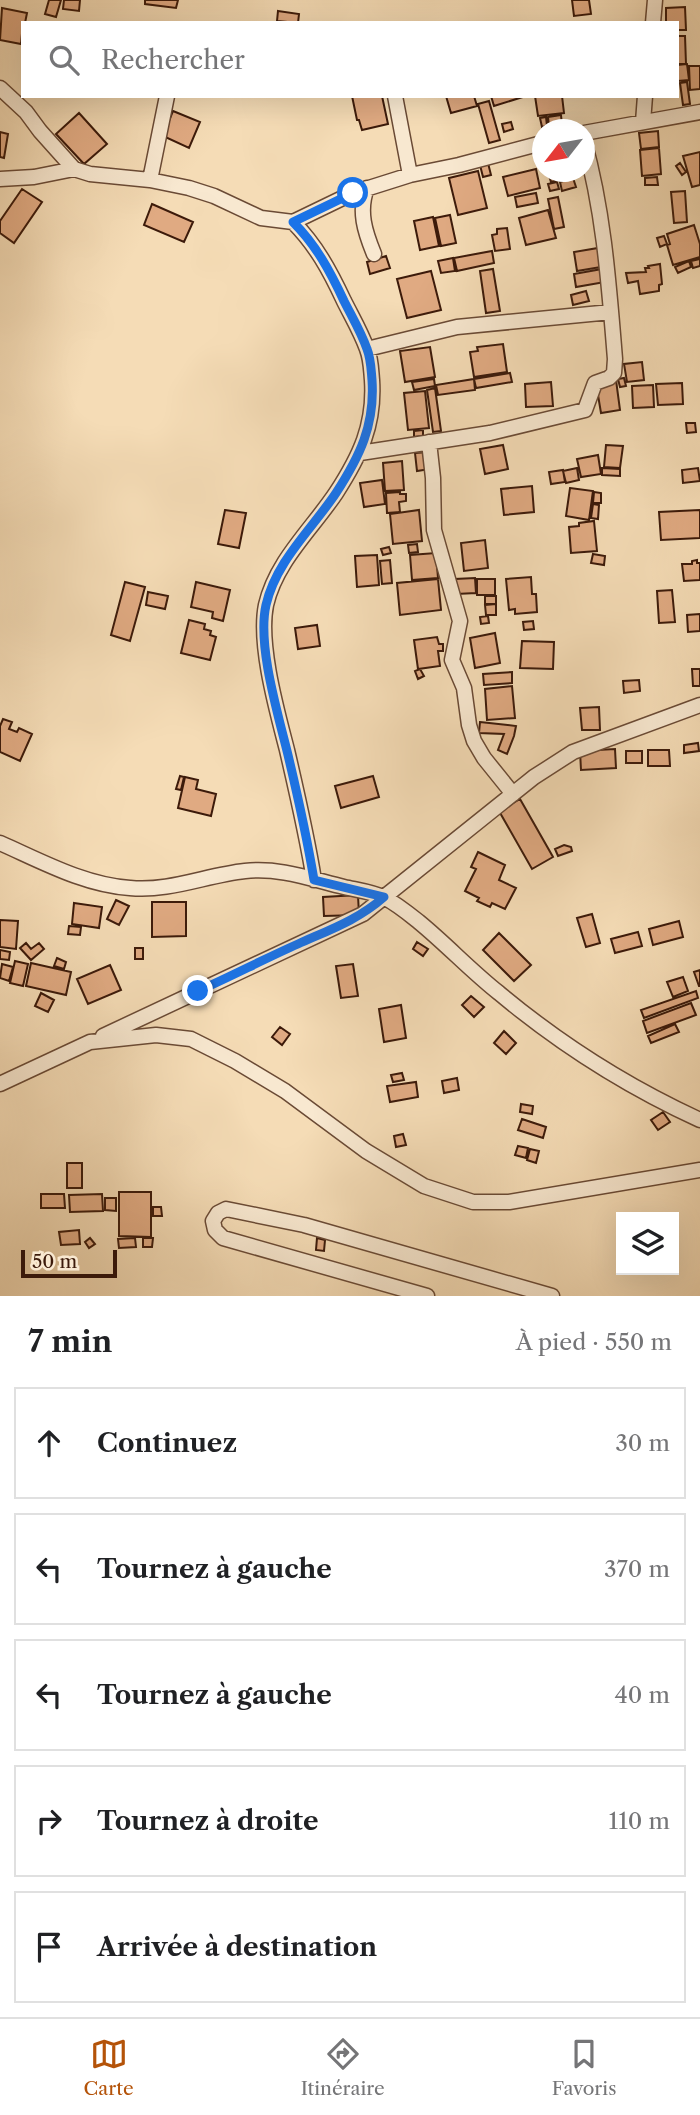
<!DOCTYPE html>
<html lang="fr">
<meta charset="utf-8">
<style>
:root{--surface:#fff;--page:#f2f2f2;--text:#202124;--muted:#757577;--line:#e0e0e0;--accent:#b45309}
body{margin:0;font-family:"Libre Caslon Text",serif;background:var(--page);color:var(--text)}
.controls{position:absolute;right:21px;bottom:21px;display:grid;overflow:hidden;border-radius:0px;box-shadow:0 7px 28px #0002}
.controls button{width:63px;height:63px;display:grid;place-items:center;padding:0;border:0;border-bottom:2px solid var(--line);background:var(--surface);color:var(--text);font:35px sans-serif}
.compass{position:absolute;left:532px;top:119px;width:63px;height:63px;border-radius:50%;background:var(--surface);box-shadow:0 7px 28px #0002;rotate:239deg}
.scale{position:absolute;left:21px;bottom:18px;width:96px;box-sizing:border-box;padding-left:7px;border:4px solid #3c1a0a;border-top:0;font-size:19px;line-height:24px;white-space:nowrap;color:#3c1a0a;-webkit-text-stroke:5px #f8e8d0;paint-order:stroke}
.stop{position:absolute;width:21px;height:21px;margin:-16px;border:5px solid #1a73e8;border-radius:50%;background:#fff}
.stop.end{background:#1a73e8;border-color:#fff;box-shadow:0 2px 7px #0008}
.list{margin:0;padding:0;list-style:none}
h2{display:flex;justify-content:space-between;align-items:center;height:91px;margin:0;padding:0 28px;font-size:30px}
h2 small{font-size:23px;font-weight:400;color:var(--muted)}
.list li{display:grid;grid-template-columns:46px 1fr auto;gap:21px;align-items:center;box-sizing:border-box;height:112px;margin:0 14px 14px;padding:0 14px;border:2px solid var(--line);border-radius:0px}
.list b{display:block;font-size:26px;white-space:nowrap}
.list em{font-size:23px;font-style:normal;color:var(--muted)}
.icon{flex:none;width:38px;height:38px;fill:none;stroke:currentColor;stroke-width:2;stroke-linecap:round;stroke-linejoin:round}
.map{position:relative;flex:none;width:700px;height:1296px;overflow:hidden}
.search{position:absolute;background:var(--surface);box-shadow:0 7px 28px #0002;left:21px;right:21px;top:21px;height:77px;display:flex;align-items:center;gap:18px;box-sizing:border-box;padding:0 24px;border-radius:0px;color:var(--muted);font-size:26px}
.sheet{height:721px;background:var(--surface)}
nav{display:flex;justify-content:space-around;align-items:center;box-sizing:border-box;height:98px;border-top:2px solid var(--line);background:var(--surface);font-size:19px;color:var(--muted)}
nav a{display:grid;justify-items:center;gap:4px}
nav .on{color:var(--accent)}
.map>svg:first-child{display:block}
.building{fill:#e0aa82;stroke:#3c1a0a;stroke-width:2}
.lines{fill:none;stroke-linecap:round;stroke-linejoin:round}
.minor-casing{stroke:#6a4a35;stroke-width:17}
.minor{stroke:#f8e8d0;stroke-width:14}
.route{stroke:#1a73e8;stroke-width:9}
</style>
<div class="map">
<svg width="700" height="1296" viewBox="0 0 700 1296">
<rect width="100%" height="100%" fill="#f5dcb6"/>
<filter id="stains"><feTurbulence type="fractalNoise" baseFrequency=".00286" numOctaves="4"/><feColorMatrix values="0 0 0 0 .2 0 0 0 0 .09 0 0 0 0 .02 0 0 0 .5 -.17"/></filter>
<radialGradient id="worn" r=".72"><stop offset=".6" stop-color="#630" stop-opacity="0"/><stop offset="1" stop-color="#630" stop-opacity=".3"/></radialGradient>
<path class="building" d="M49 0H61L56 17 45 14Z
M64 0H80L79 11 63 9Z
M145 0H178L176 8 145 4Z
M572 0H589L591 14 574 16Z
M685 7 686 30H677V23H666V8Z
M2 8 27 13 25 23H23L21 44 0 40Z
M278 11 299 14 298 23 277 21Z
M677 36H685L686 64H677Z
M687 64 689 80 678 81 677 65Z
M689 66H700V89L690 90Z
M687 82 690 104 683 105 680 83Z
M352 96H382L388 124 362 130 359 120H357Z
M446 96H474L477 106 451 113Z
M491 96H526L494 106Z
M535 96H562L564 113 538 116Z
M489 101 500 140 489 143 478 104Z
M173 111 200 122 189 148 163 136Z
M79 113 107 144 84 164 56 134Z
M561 115 562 125 549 127 548 117Z
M546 117 547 126 542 127 540 118Z
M511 122 513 129 504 132 502 124Z
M658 131 659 147 641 149 639 133Z
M0 132 8 134 4 158 0 157Z
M659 148 661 174 642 176 640 150Z
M700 152V185L692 187 683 156Z
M488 163 491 175 483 177 480 165Z
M680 163 686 172 682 175 676 166Z
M536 169 540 188 508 196 503 177Z
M478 171 487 208 458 215 449 178Z
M548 172H556L559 180 551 182Z
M558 172H567L568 178 560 180Z
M657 177 658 185H645V178Z
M573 178 576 187 562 191 560 182Z
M557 182 559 189 550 191 548 184Z
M22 189 42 202 14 243 0 233V221Z
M685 191 687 222 674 223 671 192Z
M536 193 538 203 517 207 515 197Z
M558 197 564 227 554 229 548 199Z
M152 204 193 222 184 242 144 225Z
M548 210 556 238 526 245 519 218Z
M450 215 456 243 441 246 435 218Z
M433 217 439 246 420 250 414 221Z
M694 225 700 244V257L673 265 667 245 670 244 667 234Z
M507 228 510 249 495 251 492 235 497 234V229Z
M664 236 667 244 660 247 657 238Z
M598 248 601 267 577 271 574 252Z
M492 251 494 263 457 271 454 258Z
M386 256 390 268 370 274 367 262Z
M453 258 455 271 441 273 438 261Z
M700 259V266L693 268 691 261Z
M689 261 691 267 678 273 675 267Z
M660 264 662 284 659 285V291L640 294 638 281 628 283 626 273 646 272 645 268H649L648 266Z
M493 269 500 311 486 313 480 271Z
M602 269 605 282 576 287 574 274Z
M431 271 441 310 407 318 397 279Z
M586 291 589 301 573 305 571 295Z
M503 344 507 372 474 377 470 352 478 351 477 347Z
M430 347 435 377 405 382 400 351Z
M642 362 644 380 627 382 624 364Z
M510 373 512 382 476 388 474 379Z
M624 378 626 386 620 387 618 379Z
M434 379 435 386 414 390 412 382Z
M474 379 475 390 438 395 436 385Z
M616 380 620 410 601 413 596 383Z
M551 382 553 406 526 407 525 384Z
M682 383 683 404 658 405 656 384Z
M653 385 654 407 633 408 632 386Z
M435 388 441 431 433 432 427 390Z
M425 391 429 428 408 430 404 393Z
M686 423H695L696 432 687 433Z
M423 430V436L414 437V431Z
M503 445 508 469 485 474 480 449Z
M606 445 623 446 620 468 604 467Z
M428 452 430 469 417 471 415 453Z
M598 455 601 474 581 477 577 459Z
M402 461 404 490 385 491 383 463Z
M577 468 579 480 566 483 563 471Z
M602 468 620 469V476L602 475Z
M698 468 700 481 683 483 682 470Z
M563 470 565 482 551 484 549 472Z
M382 480 385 504 364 507 360 483Z
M532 486 534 512 504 515 501 489Z
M570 488 593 491 589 520 566 516Z
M400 492V494H406V501L399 502 400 512 387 513 386 493Z
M594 492 601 493V503H593Z
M593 504 599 505 598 519 591 518Z
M225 510 246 513 239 548 218 544Z
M419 510 422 541 393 544 390 514Z
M700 510V538L661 540 659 512Z
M594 521 597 551 571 553 569 527 579 526V523Z
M485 540 488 568 464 571 461 543Z
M417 544 418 552 409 553 408 545Z
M389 547 391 553 383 555 381 549Z
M436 553 438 578 412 580 410 555Z
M593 554 605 556 604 565 591 563Z
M377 555 379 585 357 587 355 556Z
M390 560 392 583 382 584 380 561Z
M697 560V563H700V580L684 581 682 564H692V561Z
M531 577 532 594H536L537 612 515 614V609L509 610 506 579Z
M475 578 476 593 456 594 455 579Z
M438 579 441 610 400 615 397 583Z
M477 579H495V595H477Z
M125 582 145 587 130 641 111 635Z
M196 582 230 590 223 621 212 618 213 612 191 607Z
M672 590 675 622 659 623 657 591Z
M148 592 168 596 165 609 146 605Z
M485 596H496V604H485Z
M496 604V615H486L485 605Z
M700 614V631L688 632 687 615Z
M488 616 489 623 481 624 480 617Z
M189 620 205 624 204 629 211 631 210 635 216 637 210 660 181 653Z
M533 621 534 629 524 630 523 622Z
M317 625 320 646 298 649 295 628Z
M495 633 500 663 475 668 470 638Z
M437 637 439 644H443V651H438L440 666 418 669 414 640Z
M522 641 554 642 553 669 520 668Z
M420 669 424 676 418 679 415 671Z
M692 669H700V686H693Z
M512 672V683L484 685 483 674Z
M639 680 640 691 624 693 623 681Z
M512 686 515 718 487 720 485 689Z
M599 707 600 730H582L580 708Z
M3 719 12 722 9 729 17 732 19 728 32 734 20 761 0 752V726Z
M480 722 516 726 514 736 507 754 498 750 504 734 479 733Z
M698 743 699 751 684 753V745Z
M615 749 616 768 581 770 580 751Z
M648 750H669L670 766H648Z
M626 751H642V763H626Z
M180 776 184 777 181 790 176 789Z
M373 776 379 797 341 808 335 786Z
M185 777 198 780 196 789 216 794 211 816 178 808Z
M520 799 553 857 532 869 499 811Z
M564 845 571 847 572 851 558 856 555 849Z
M478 852 505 865 499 880 516 888 505 909 492 903 490 907 477 901 479 898 465 891 476 869 471 867Z
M358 895 359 915 324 916 323 897Z
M116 900 129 906 119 925 107 919Z
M152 902H186V936L152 937Z
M74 903 102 907 99 928 72 924Z
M592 914 600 943 586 947 577 918Z
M0 920 18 921 16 949 0 947Z
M679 921 683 937 653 945 649 929Z
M69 926 81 927 80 935 68 934Z
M638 932 642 946 615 953 611 939Z
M499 933 531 965 514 981 483 950Z
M417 942 428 949 423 956 413 949Z
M26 943 31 949 39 943 44 949 31 960 20 948Z
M135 948H143V959H135Z
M0 950 10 952 9 960 0 959Z
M57 958 66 962 64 969 54 966Z
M15 961 28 964 23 986 10 983Z
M31 963 71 972 66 995 26 986Z
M2 964 13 967 9 981 0 978Z
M353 964 358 996 341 998 336 966Z
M110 965 121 990 88 1004 77 979Z
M700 970V986H699L694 972Z
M683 977 688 991 673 997 667 982Z
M696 991 698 998 644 1018 641 1010Z
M41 993 54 1000 48 1012 35 1006Z
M471 996 484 1007 474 1017 462 1005Z
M691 1003 696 1015 647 1033 643 1021Z
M401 1005 406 1038 384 1042 379 1009Z
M675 1024 679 1032 651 1043 648 1036Z
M280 1027 290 1034 282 1045 272 1037Z
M504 1031 516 1043 506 1054 494 1043Z
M402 1073 404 1080 393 1082 391 1075Z
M457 1078 459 1090 444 1093 442 1081Z
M416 1082 418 1097 390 1102 387 1086Z
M521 1104 533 1106 532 1114 520 1112Z
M663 1112 670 1122 658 1130 651 1120Z
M522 1119 546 1127 543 1138 518 1130Z
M403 1134 406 1145 396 1147 394 1136Z
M518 1146 528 1148 526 1158 515 1155Z
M530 1149 539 1151 536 1163 527 1160Z
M67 1163H82V1188H67Z
M119 1192H151V1237L119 1236Z
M41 1194H64L65 1208H41Z
M102 1194 103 1211 70 1212 69 1195Z
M105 1198H116V1211L105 1210Z
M153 1207H161L162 1216H153Z
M79 1230 80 1244 61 1245 59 1232Z
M90 1238 95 1244 89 1248 85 1242Z
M135 1238 136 1247 119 1248 118 1239Z
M143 1238H153L152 1247H143Z
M317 1238 325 1240 324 1251 316 1250Z"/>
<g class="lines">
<g class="minor-casing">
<path id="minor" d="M653 23 655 0
M0 88 26 112 40 131 74 169 90 174 150 180 189 188 214 196 261 218 293 222
M395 96 410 175
M643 122 645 96
M584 133 700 112
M0 179 34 177 74 169
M150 180 167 96
M367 188C358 211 365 232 374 254
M367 349 457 327 611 312
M429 442 433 478 434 530 460 621 452 660 464 688 469 725 474 741 484 758 513 794
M360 453 490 433 585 410 595 383 609 378 614 373 615 359C609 286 604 212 584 141
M0 843C41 861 84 885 130 888 169 892 207 875 245 871 279 867 311 879 344 887 357 890 373 892 385 898 397 904 409 914 419 922 447 945 471 971 499 993 560 1044 628 1087 700 1120
M314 880C307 836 297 793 287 750 277 711 258 644 266 605 276 561 312 529 336 493 360 456 375 425 372 380 371 369 371 359 367 349 361 332 352 317 344 301 330 271 316 245 293 222L353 193 410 175 459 165 542 143
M103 1036 363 914 534 777 573 752 700 705
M0 1084 90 1042 156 1035 191 1039 235 1061 285 1091 366 1151 424 1186 473 1202H509L700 1170
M427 1296 223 1238 215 1230 213 1221 218 1213 226 1209 304 1225 552 1296"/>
</g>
<use href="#minor" class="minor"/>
</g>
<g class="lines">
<path class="route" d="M198 991C232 976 264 959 298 944 329 930 358 920 384 897L314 880C307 838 298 797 288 755 278 714 257 645 266 605 276 561 312 529 336 493 360 456 375 425 372 380 371 369 371 359 367 349 361 332 352 317 344 301 330 271 316 245 293 222L353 193"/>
</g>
<rect width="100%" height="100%" filter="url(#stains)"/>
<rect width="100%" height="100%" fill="url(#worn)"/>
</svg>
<div class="controls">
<button><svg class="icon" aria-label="layers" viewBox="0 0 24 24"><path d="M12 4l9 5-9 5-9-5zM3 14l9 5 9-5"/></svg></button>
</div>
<svg class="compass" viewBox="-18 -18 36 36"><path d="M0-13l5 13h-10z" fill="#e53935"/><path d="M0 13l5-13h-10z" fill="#757577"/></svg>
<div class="scale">50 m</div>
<div class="stop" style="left:353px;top:193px"></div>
<div class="stop end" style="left:198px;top:991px"></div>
<div class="search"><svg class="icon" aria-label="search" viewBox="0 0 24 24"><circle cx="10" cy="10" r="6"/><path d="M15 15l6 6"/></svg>Rechercher</div>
</div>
<section class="sheet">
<h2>7 min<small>À pied · 550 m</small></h2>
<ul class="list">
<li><svg class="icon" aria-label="ahead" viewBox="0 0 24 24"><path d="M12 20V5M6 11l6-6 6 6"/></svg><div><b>Continuez</b></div><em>30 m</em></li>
<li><svg class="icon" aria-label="left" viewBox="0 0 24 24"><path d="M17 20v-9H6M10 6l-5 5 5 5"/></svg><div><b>Tournez à gauche</b></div><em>370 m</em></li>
<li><svg class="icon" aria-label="left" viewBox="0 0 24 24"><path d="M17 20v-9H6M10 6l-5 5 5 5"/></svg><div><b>Tournez à gauche</b></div><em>40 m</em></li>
<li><svg class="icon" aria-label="right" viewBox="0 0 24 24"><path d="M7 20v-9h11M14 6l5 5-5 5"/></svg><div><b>Tournez à droite</b></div><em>110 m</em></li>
<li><svg class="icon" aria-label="arrive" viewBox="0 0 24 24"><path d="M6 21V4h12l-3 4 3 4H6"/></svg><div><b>Arrivée à destination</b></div></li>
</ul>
</section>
<nav>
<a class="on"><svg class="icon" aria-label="map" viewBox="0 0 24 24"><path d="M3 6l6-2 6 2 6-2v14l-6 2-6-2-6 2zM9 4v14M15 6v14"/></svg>Carte</a>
<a><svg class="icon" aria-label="directions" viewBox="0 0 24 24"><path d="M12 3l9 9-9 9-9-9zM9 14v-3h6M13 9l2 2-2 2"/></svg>Itinéraire</a>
<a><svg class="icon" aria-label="saved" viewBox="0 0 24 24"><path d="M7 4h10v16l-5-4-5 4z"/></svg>Favoris</a>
</nav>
